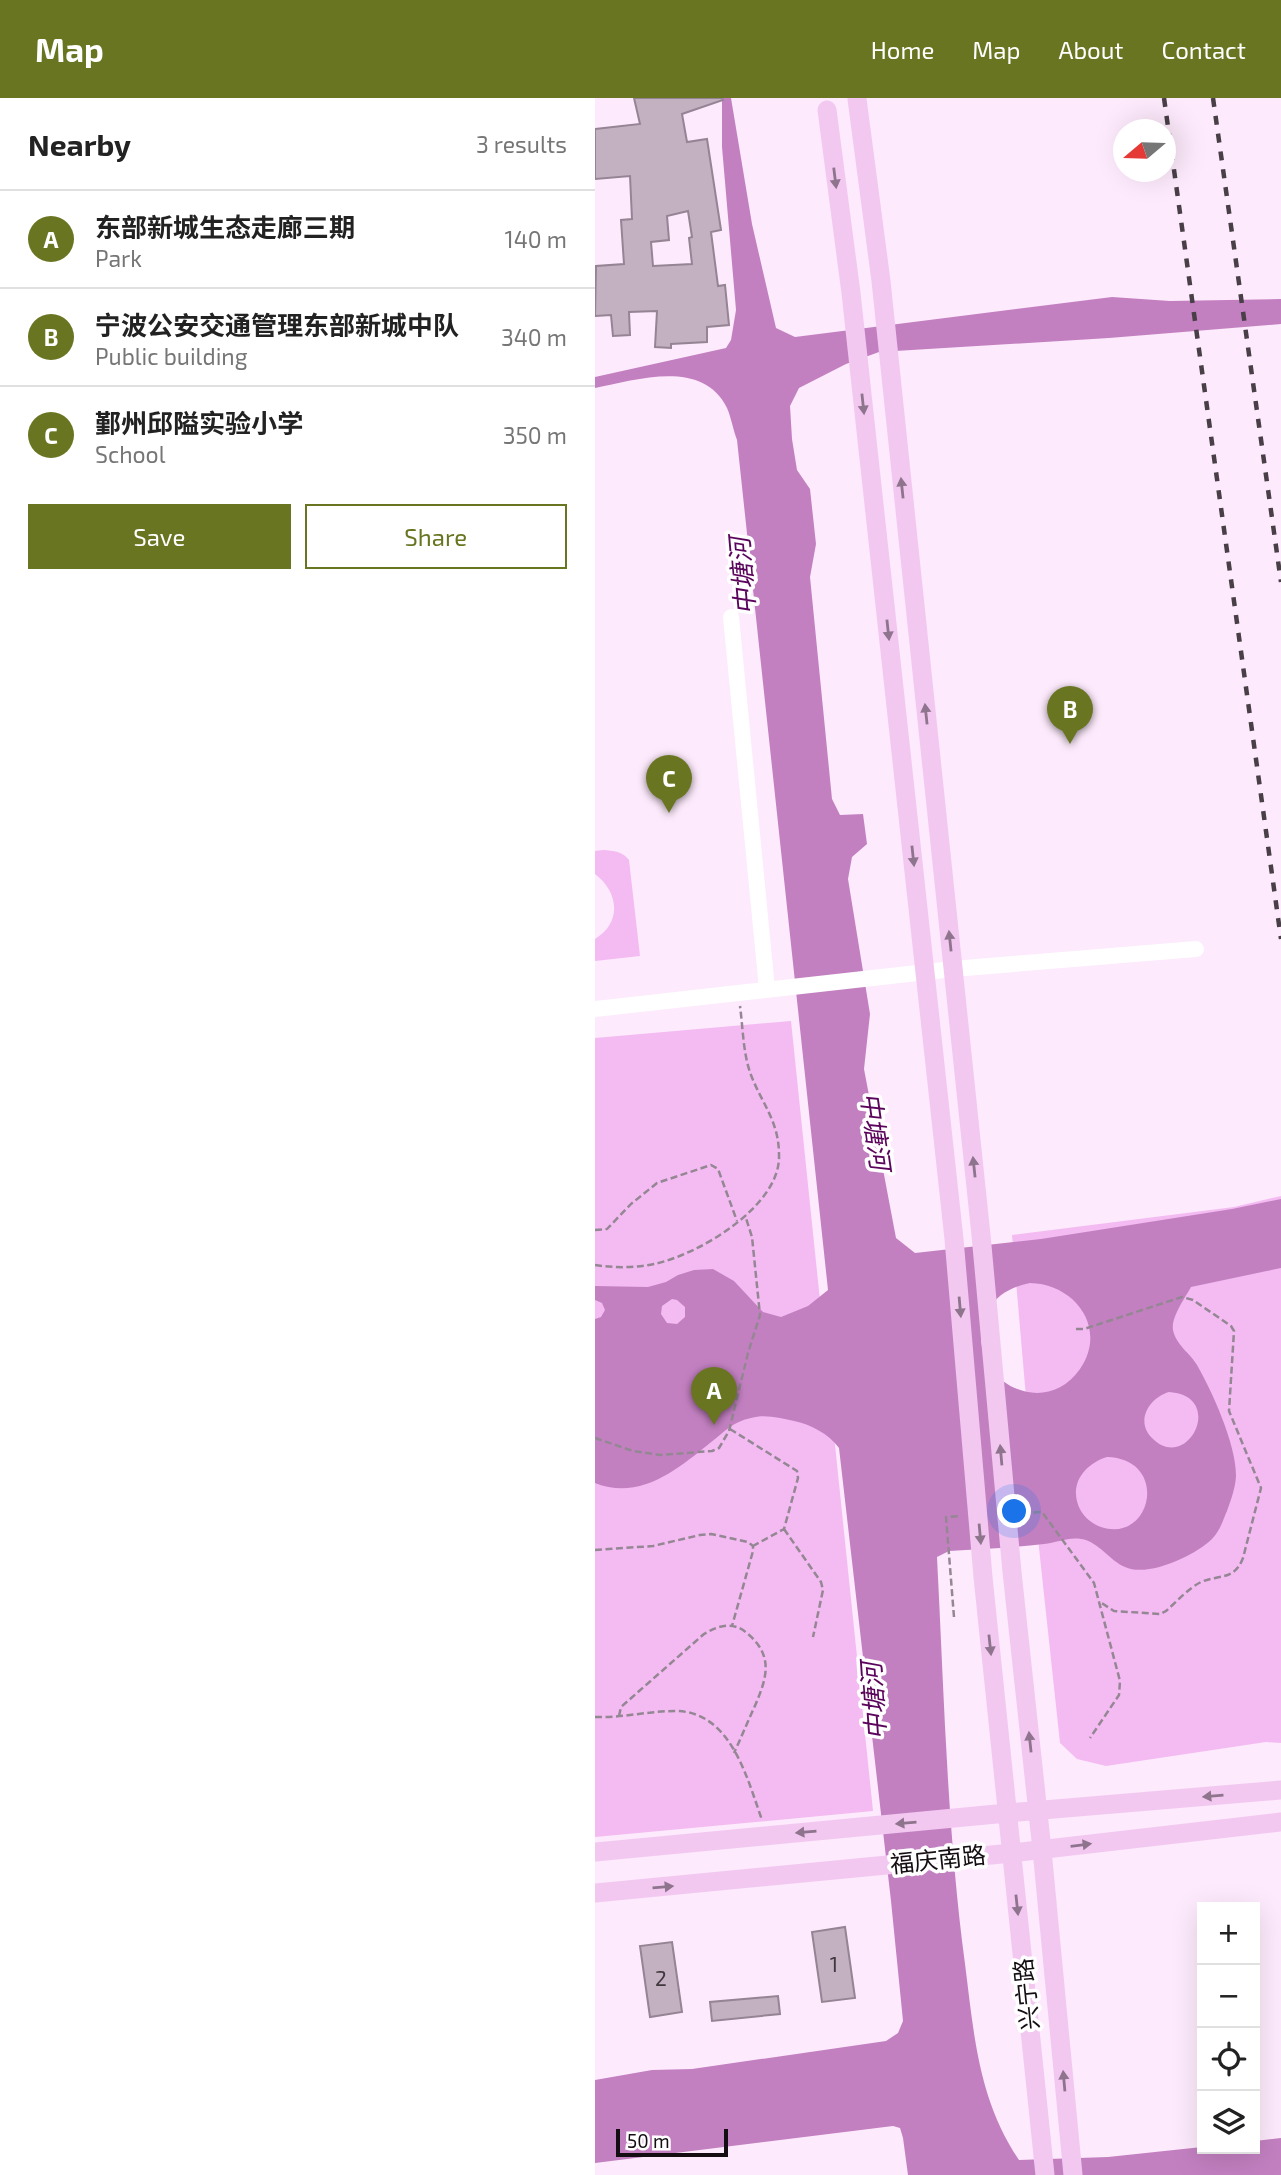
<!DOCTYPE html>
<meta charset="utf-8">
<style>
:root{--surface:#fff;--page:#f6f6f6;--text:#222;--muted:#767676;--line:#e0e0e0;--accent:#697521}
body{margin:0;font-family:"Exo 2","Noto Sans SC",sans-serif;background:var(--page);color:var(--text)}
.controls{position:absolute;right:21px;bottom:21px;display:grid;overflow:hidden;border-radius:0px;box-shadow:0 7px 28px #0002}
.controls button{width:63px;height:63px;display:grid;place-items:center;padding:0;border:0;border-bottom:2px solid var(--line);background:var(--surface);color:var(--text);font:35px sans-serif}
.compass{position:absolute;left:518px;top:21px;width:63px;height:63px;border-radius:50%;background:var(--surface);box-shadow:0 7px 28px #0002;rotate:251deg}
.scale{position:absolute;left:21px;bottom:18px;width:112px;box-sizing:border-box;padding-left:7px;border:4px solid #140e13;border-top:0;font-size:19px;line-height:24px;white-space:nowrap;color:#140e13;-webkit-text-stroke:5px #fff;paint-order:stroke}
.you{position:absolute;left:420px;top:1414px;width:24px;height:24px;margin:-18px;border:5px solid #fff;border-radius:50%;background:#1a73e8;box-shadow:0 0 0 10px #1a73e833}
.badge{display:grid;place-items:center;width:46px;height:46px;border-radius:50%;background:var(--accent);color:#fff;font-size:23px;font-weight:700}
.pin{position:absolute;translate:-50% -58px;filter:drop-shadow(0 2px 4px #0008)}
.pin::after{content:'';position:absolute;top:37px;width:24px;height:21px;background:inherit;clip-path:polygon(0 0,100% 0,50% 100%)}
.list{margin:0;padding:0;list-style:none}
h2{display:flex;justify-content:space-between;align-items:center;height:91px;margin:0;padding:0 28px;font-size:30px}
h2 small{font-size:23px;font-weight:400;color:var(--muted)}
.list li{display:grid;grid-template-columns:46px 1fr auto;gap:21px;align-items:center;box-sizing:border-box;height:98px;padding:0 28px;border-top:2px solid var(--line)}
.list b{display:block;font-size:26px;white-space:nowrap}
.list p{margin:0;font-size:23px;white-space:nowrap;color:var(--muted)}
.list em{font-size:23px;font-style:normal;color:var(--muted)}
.actions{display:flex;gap:14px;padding:21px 28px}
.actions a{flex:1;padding:16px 0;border:2px solid var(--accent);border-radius:0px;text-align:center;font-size:24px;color:var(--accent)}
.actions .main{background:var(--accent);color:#fff}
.icon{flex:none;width:38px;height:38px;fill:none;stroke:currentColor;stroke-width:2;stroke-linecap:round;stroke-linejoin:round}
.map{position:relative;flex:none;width:686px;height:2077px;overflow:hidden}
header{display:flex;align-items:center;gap:42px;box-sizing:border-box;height:98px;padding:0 35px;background:var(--accent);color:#fff}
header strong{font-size:33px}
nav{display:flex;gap:38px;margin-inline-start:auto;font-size:24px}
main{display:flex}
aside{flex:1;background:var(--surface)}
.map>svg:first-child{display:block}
.green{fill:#f3bbf2}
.water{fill:#c380c1;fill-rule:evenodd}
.building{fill:#c3b1c2;stroke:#958494;stroke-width:2;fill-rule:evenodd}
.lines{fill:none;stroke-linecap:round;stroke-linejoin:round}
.path{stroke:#948793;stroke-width:2.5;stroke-dasharray:7 3.5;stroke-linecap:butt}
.minor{stroke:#fff;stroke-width:16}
.major{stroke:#f2c8f1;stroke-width:19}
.rail{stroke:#483f47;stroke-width:4.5;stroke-dasharray:9 9;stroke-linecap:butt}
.oneway{fill:#8e748d}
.labels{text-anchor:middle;stroke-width:7;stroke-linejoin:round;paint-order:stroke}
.number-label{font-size:21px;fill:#40373f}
.street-label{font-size:24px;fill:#140e13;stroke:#fff}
.water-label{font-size:26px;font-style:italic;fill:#5b045c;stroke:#fff}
</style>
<header>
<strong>Map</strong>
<nav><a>Home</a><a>Map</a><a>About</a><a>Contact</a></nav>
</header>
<main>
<aside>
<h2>Nearby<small>3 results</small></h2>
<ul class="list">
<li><span class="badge">A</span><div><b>东部新城生态走廊三期</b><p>Park</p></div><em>140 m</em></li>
<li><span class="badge">B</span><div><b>宁波公安交通管理东部新城中队</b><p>Public building</p></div><em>340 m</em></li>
<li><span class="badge">C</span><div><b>鄞州邱隘实验小学</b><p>School</p></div><em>350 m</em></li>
</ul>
<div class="actions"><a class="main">Save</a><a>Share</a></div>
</aside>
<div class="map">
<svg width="686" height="2077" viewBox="0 0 686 2077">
<rect width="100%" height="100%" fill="#fdeafc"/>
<path class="green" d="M8 752C19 753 27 753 34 762L45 858 0 863V841C27 825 24 794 0 776V753Z
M196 923 278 1713 0 1739V940Z
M686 1098V1645L671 1644 511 1668 482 1661 465 1645 444 1450 417 1137 639 1109Z"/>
<path class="water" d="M127 0H136L157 126 181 230 200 239 517 199 575 203 686 201V226L514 240 284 254 251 266 204 290 195 308 197 341 202 372 215 391 221 446 215 479 237 701 245 717 268 716 272 746 257 759 253 781 275 916 269 971 301 1140 320 1155 446 1141 637 1111 686 1101V1170L596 1189C590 1200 576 1219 578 1232 581 1247 595 1255 602 1267 617 1293 641 1346 641 1377 641 1388 636 1402 632 1413 628 1422 625 1433 617 1441 601 1457 553 1480 530 1469 515 1463 503 1443 486 1441 473 1439 461 1445 449 1446 417 1450 385 1451 354 1453L342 1459C349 1594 352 1731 370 1866 379 1936 383 2001 424 2062L513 2059 607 2049V2051H660V2043L686 2040V2077H313L308 2040 305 2030 298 2028 0 2065V1982L57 1972 97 1971 291 1943 303 1935 308 1923 296 1803 244 1350C234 1336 215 1326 199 1323 184 1320 170 1316 156 1320 139 1323 129 1334 115 1345 82 1372 44 1403 0 1385V1221L6 1219 10 1212 7 1205 0 1202V1188L53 1189 71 1184 83 1177 99 1172 118 1171 139 1183 168 1214 186 1219 213 1208 233 1192 142 342C138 331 136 319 132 310 108 260 41 282 0 290V279L131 250 136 242 141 212 127 49ZM435 1185C480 1186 513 1230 485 1271 446 1327 362 1275 393 1213 402 1196 417 1189 435 1185ZM77 1201 82 1202 90 1209V1219L82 1226 72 1225 66 1216 67 1208ZM574 1294C632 1298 592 1376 557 1340 540 1323 554 1300 574 1294ZM512 1359C575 1361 557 1446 506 1429 498 1426 490 1420 486 1413 472 1388 489 1366 512 1359Z"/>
<path class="building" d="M39 0H127L128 2 87 16 92 44 112 41 126 132 116 134 123 188 130 187 134 227 112 229V244L76 246V250L60 249 62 213 34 214 35 237 18 238 16 217 0 218 1 168 29 166 26 122 37 121 35 78 0 81V31L45 26ZM93 113 97 139 94 140 97 166 58 168 56 144 74 142 72 118Z
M250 1829 260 1900 227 1904 217 1834Z
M77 1844 87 1914 55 1919 45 1848Z
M183 1898 185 1916 117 1923 115 1904Z"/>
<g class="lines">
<path class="path" d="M0 1132 12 1131 36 1106 62 1085 116 1067 123 1071 142 1123
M0 1167C20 1170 39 1170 59 1166 103 1157 186 1108 184 1057 184 1023 167 1006 156 977 148 956 148 930 145 908
M481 1231H489L587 1199 598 1202 636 1228 639 1233 634 1313 666 1390 648 1460C639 1483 625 1476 606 1484 594 1490 581 1504 571 1513L565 1516 519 1513 505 1504
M135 1331 202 1373 203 1380 189 1431 158 1448
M0 1340 38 1353 65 1357 117 1353 124 1350 134 1333 153 1255 165 1217 157 1139 150 1117
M428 1415 447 1414 499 1485 525 1583 524 1597 495 1640
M189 1431 226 1484 228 1492 218 1539
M0 1452 58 1448 105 1437 116 1436 153 1444 158 1448V1453L137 1528
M359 1519 351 1419 365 1418
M24 1618 26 1609 109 1536C124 1527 139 1523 153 1536 180 1559 171 1582 159 1610 152 1625 146 1640 139 1655
M0 1619C27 1620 54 1613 80 1613 136 1613 152 1680 167 1722"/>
<path class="minor" d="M136 519 172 891
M0 911 358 871 601 851"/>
<path class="major" d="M262 1 286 183 386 1137 417 1474 447 1752 478 2077
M232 12 256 195 359 1141 388 1479 450 2077
M0 1754 412 1715 686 1692
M0 1795 417 1755 686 1724"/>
<path class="rail" d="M569 0 686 841
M618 0 686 484"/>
</g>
<defs><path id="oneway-solid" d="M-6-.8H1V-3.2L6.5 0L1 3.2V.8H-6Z" transform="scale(1.75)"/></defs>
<g class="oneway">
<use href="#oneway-solid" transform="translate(240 80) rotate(83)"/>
<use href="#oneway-solid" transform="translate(268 306) rotate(84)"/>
<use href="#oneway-solid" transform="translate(307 390) rotate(-96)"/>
<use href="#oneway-solid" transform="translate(293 532) rotate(84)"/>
<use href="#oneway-solid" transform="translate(331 616) rotate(-96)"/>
<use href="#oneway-solid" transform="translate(318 758) rotate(84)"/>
<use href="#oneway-solid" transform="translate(355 843) rotate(-96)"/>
<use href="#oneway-solid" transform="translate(379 1069) rotate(-96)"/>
<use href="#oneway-solid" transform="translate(365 1209) rotate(85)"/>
<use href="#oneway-solid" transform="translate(406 1357) rotate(-95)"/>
<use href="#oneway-solid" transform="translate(385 1436) rotate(85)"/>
<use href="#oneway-solid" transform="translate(395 1547) rotate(84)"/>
<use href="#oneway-solid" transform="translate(435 1644) rotate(-96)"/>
<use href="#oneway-solid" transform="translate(618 1698) rotate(175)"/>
<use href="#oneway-solid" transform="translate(311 1725) rotate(175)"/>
<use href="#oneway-solid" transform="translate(211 1734) rotate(175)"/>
<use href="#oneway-solid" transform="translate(486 1747) rotate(-7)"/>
<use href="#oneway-solid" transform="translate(68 1789) rotate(-5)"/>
<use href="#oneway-solid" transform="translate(422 1807) rotate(84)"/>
<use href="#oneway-solid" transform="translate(469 1983) rotate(-95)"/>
</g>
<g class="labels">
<g class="number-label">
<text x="239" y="1874">1</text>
<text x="66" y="1888">2</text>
</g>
<g class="street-label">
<text transform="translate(343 1762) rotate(-6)" y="8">福庆南路</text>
<text transform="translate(432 1896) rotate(-96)" y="8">兴宁路</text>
</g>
<g class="water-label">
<text transform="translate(148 478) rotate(-95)" y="9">中塘河</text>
<text transform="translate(280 1033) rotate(82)" y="9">中塘河</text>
<text transform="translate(279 1603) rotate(-94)" y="9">中塘河</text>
</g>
</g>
</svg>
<div class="controls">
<button>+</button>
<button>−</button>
<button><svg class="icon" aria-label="locate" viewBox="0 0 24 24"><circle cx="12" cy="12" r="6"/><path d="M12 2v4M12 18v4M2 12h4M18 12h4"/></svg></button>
<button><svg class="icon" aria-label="layers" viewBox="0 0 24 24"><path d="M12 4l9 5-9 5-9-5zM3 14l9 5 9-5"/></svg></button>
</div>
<svg class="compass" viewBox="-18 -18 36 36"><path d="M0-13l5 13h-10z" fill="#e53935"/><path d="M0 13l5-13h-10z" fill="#767676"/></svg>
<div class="scale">50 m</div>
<div class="you"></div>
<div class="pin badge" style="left:119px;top:1327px">A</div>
<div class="pin badge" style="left:475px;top:646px">B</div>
<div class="pin badge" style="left:74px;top:715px">C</div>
</div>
</main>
